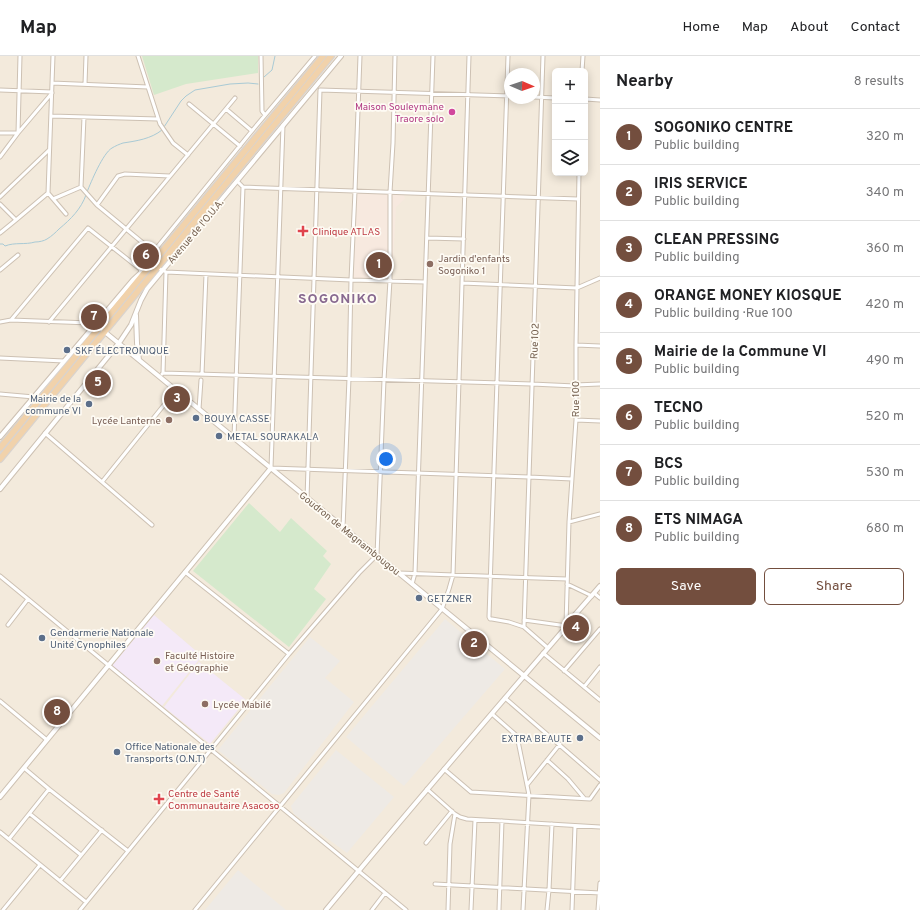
<!DOCTYPE html>
<meta charset="utf-8">
<style>
:root{--surface:#fff;--page:#f6f6f6;--text:#202124;--muted:#757577;--line:#e0e0e0;--accent:#734e3e}
body{margin:0;font-family:Overpass,sans-serif;background:var(--page);color:var(--text)}
.controls{position:absolute;right:12px;top:12px;display:grid;overflow:hidden;border-radius:6px;box-shadow:0 2px 10px #0003}
.controls button{width:36px;height:36px;display:grid;place-items:center;padding:0;border:0;border-bottom:1px solid var(--line);background:var(--surface);color:var(--text);font:20px sans-serif}
.compass{position:absolute;left:504px;top:12px;width:36px;height:36px;border-radius:50%;background:var(--surface);box-shadow:0 2px 10px #0003;rotate:92deg}
.you{position:absolute;left:386px;top:403px;width:14px;height:14px;margin:-10px;border:3px solid #fff;border-radius:50%;background:#1a73e8;box-shadow:0 0 0 6px #1a73e833}
.badge{display:grid;place-items:center;width:26px;height:26px;border-radius:50%;background:var(--accent);color:#fff;font-size:13px;font-weight:700}
.pin{position:absolute;translate:-50% -50%;border:2px solid #fff;box-shadow:0 1px 4px #0006}
.list{margin:0;padding:0;list-style:none}
h2{display:flex;justify-content:space-between;align-items:center;height:52px;margin:0;padding:0 16px;font-size:17px}
h2 small{font-size:13px;font-weight:400;color:var(--muted)}
.list li{display:grid;grid-template-columns:26px 1fr auto;gap:12px;align-items:center;box-sizing:border-box;height:56px;padding:0 16px;border-top:1px solid var(--line)}
.list b{display:block;font-size:15px;white-space:nowrap}
.list p{margin:0;font-size:13px;white-space:nowrap;color:var(--muted)}
.list em{font-size:13px;font-style:normal;color:var(--muted)}
.actions{display:flex;gap:8px;padding:12px 16px}
.actions a{flex:1;padding:9px 0;border:1px solid var(--accent);border-radius:6px;text-align:center;font-size:14px;color:var(--accent)}
.actions .main{background:var(--accent);color:#fff}
.icon{flex:none;width:22px;height:22px;fill:none;stroke:currentColor;stroke-width:2;stroke-linecap:round;stroke-linejoin:round}
.map{position:relative;flex:none;width:600px;height:854px;overflow:hidden}
header{display:flex;align-items:center;gap:24px;box-sizing:border-box;height:56px;padding:0 20px;background:var(--surface);border-bottom:1px solid var(--line)}
header strong{font-size:19px}
nav{display:flex;gap:22px;margin-inline-start:auto;font-size:14px}
main{display:flex}
aside{flex:1;background:var(--surface)}
.map>svg:first-child{display:block}
.residential{fill:#f3eadc;fill-rule:evenodd}
.commercial{fill:#f7e9df}
.industrial{fill:#eeeae5}
.education{fill:#f4e9f8}
.green{fill:#d5e9cc}
.lines{fill:none;stroke-linecap:round;stroke-linejoin:round}
.stream{stroke:#a9cad5;stroke-width:1}
.minor-casing{stroke:#cdc1b3;stroke-width:5}
.tertiary-casing{stroke:#cdc1b3;stroke-width:6}
.trunk-casing{stroke:#d9d3ce;stroke-width:8}
.minor{stroke:#fff;stroke-width:3}
.tertiary{stroke:#fff;stroke-width:4}
.trunk{stroke:#f1d2ab;stroke-width:5.5}
.hotel-dot{fill:#d1479c;stroke:#fefbf4;stroke-width:1.5}
.health-dot{fill:#e0444e;stroke:#fefbf4;stroke-width:1.5}
.education-dot{fill:#8d6e63;stroke:#fefbf4;stroke-width:1.5}
.service-dot{fill:#5c6f8a;stroke:#fefbf4;stroke-width:1.5}
.labels{text-anchor:middle;stroke-width:3.5;stroke-linejoin:round;paint-order:stroke}
.hotel-label{font-size:10px;fill:#b23c85;stroke:#fefbf4;text-anchor:end}
.street-label{font-size:10px;fill:#766251;stroke:#fefbf4}
.health-label{font-size:10px;fill:#be3a42;stroke:#fefbf4;text-anchor:start}
.education-label{font-size:10px;fill:#785e54;stroke:#fefbf4;text-anchor:start}
.service-label{font-size:10px;fill:#4e5e75;stroke:#fefbf4;text-anchor:start}
.district-label{font-size:14px;font-weight:bold;letter-spacing:1px;fill:#886990;stroke:#fefbf4}
</style>
<header>
<strong>Map</strong>
<nav><a>Home</a><a>Map</a><a>About</a><a>Contact</a></nav>
</header>
<main>
<div class="map">
<svg width="600" height="854" viewBox="0 0 600 854">
<rect width="100%" height="100%" fill="#fbf7ed"/>
<path class="residential" d="M0 0H600V854H0ZM555 15H585V117H555ZM510 18H534V42H510Z"/>
<path class="commercial" d="M357 137H399L404 139 405 143 396 151 392 224 352 223 356 145Z"/>
<path class="industrial" d="M445 563 505 613 404 730 346 681Z
M310 581 340 605 325 622 354 646 284 737 279 739 272 738 218 694Z
M336 694 394 741 347 797 294 758 291 750Z
M238 814 286 854H205Z"/>
<path class="education" d="M154 559 202 600 162 650 112 610Z
M199 606 246 644 210 688 164 651Z"/>
<path class="green" d="M142 0H258V17L186 28 154 39Z
M249 447 280 476 291 462 327 495 323 500 331 508 314 533 326 543 289 591 193 515Z"/>
<g class="lines">
<path class="stream" d="M264 21 272 14 275 0
M164 71 181 45 186 40 195 34 230 28 248 27 258 28
M87 136C91 126 103 97 112 92 115 90 120 88 123 87 136 85 151 83 162 74
M0 188H3L5 190C15 186 25 189 35 186 39 186 44 185 47 183 52 180 56 176 59 173 71 163 81 153 86 139"/>
<g class="minor-casing">
<path id="minor" d="M53 0 48 137 66 158
M138 0 160 68 173 87 188 99
M261 0 262 55 265 59
M508 0 489 561 490 563H492L509 566 524 571 548 592
M582 15 583 0
M52 27 148 31
M85 28 86 0
M0 34 52 36
M320 34 510 40
M534 41 555 42
M585 43 600 44
M189 48 240 90
M226 53 252 75
M51 60 158 63
M84 61 81 131 97 149 154 196
M283 69 271 412 529 421 572 423
M0 77H18L20 0
M0 101 18 77 52 37
M237 125 243 131 578 143
M0 141 49 94
M53 143 81 131
M0 148 16 164
M97 149 118 120 125 118 170 120
M0 177 16 164 48 137
M427 182 464 183
M158 212 166 216 351 224 425 226
M0 214 18 199
M141 216 140 213 141 211 251 76 315 0
M462 227 577 232 600 222
M11 264 88 172 140 213
M0 266 11 264 90 267 96 270
M49 266 235 42
M576 289 600 290
M0 302 64 305
M163 317 532 328 575 330
M162 318 163 317 166 216
M202 318 206 218
M575 329 600 328
M0 338 34 341
M199 353 201 324
M576 364 600 365
M45 377 152 469
M234 382 243 131
M102 426 176 334
M307 443 320 34
M569 466 600 458
M343 472 349 322 351 224 355 135 360 0
M185 516 289 598
M399 517 567 523
M0 520 406 854
M412 528 415 517 433 0
M567 528 592 540
M594 537 600 542
M524 564 567 570
M8 569 28 543
M566 569 569 466 576 364V289L579 117
M524 571 543 0
M543 597 600 644
M564 615 600 573
M584 631 600 611
M505 642 600 724
M0 645 47 684
M492 658 517 680 529 739 523 854
M547 704 568 723 584 742
M24 712 49 733 128 795
M444 713 471 736 590 743 600 729
M527 729 560 688
M427 733 455 758 460 761 467 763 600 771
M30 758 81 799
M0 776 86 846
M9 783 49 733
M426 787 452 755
M60 825 102 774
M435 828 600 837
M3 854 40 809
M80 854 289 598 359 517 377 499 384 324 390 224V136L393 87 395 0
M195 854 442 553 449 533 453 519 469 0
M372 854 385 837
M448 854 450 788 455 758
M471 854 475 764
M499 854 502 765
M547 854 549 834 552 768
M572 854 575 770
M598 854 600 827"/>
</g>
<g class="tertiary-casing">
<path id="tertiary" d="M136 259 137 287 139 304
M100 272 600 682
M0 381 133 224 146 212
M0 433 119 287 131 269 141 244 147 233 341 0
M0 741 271 412
M326 854C405 759 486 664 567 570L566 569 600 530"/>
</g>
<g class="trunk-casing">
<path id="trunk" d="M0 392 323 0
M0 403 331 0"/>
</g>
<use href="#minor" class="minor"/>
<use href="#tertiary" class="tertiary"/>
<use href="#trunk" class="trunk"/>
</g>
<circle class="hotel-dot" cx="452" cy="56" r="4"/>
<g class="health-dot">
<path d="M301 169h4v4h4v4h-4v4h-4v-4h-4v-4h4z"/>
<path d="M157 737h4v4h4v4h-4v4h-4v-4h-4v-4h4z"/>
</g>
<g class="education-dot">
<circle cx="430" cy="208" r="4"/>
<circle cx="169" cy="364" r="4"/>
<circle cx="157" cy="605" r="4"/>
<circle cx="205" cy="648" r="4"/>
</g>
<g class="service-dot">
<circle cx="67" cy="294" r="4"/>
<circle cx="89" cy="348" r="4"/>
<circle cx="196" cy="362" r="4"/>
<circle cx="219" cy="380" r="4"/>
<circle cx="419" cy="542" r="4"/>
<circle cx="42" cy="582" r="4"/>
<circle cx="580" cy="682" r="4"/>
<circle cx="117" cy="696" r="4"/>
</g>
<g class="labels">
<g class="hotel-label">
<text x="444" y="54">Maison Souleymane<tspan x="444" dy="12">Traore solo</tspan></text>
</g>
<g class="street-label">
<text transform="translate(195 175) rotate(-50)" y="4">Avenue de l'O.U.A.</text>
<text transform="translate(534 285) rotate(-88)" y="4">Rue 102</text>
<text transform="translate(575 343) rotate(-90)" y="4">Rue 100</text>
<text transform="translate(350 477) rotate(39)" y="4">Goudron de Magnambougou</text>
</g>
<g class="health-label">
<text x="312" y="179">Clinique ATLAS</text>
<text x="168" y="741">Centre de Santé<tspan x="168" dy="12">Communautaire Asacoso</tspan></text>
</g>
<g class="education-label">
<text x="438" y="206">Jardin d'enfants<tspan x="438" dy="12">Sogoniko 1</tspan></text>
<text x="161" y="368" text-anchor="end">Lycée Lanterne</text>
<text x="165" y="603">Faculté Histoire<tspan x="165" dy="12">et Géographie</tspan></text>
<text x="213" y="652">Lycée Mabilé</text>
</g>
<g class="service-label">
<text x="75" y="298">SKF ÉLECTRONIQUE</text>
<text x="81" y="346" text-anchor="end">Mairie de la<tspan x="81" dy="12">commune VI</tspan></text>
<text x="204" y="366">BOUYA CASSE</text>
<text x="227" y="384">METAL SOURAKALA</text>
<text x="427" y="546">GETZNER</text>
<text x="50" y="580">Gendarmerie Nationale<tspan x="50" dy="12">Unité Cynophiles</tspan></text>
<text x="572" y="686" text-anchor="end">EXTRA BEAUTE</text>
<text x="125" y="694">Office Nationale des<tspan x="125" dy="12">Transports (O.N.T)</tspan></text>
</g>
<g class="district-label">
<text x="338" y="247">SOGONIKO</text>
</g>
</g>
</svg>
<div class="controls">
<button>+</button>
<button>−</button>
<button><svg class="icon" aria-label="layers" viewBox="0 0 24 24"><path d="M12 4l9 5-9 5-9-5zM3 14l9 5 9-5"/></svg></button>
</div>
<svg class="compass" viewBox="-18 -18 36 36"><path d="M0-13l5 13h-10z" fill="#e53935"/><path d="M0 13l5-13h-10z" fill="#757577"/></svg>
<div class="you"></div>
<div class="pin badge" style="left:379px;top:209px">1</div>
<div class="pin badge" style="left:474px;top:588px">2</div>
<div class="pin badge" style="left:177px;top:343px">3</div>
<div class="pin badge" style="left:576px;top:572px">4</div>
<div class="pin badge" style="left:98px;top:327px">5</div>
<div class="pin badge" style="left:146px;top:200px">6</div>
<div class="pin badge" style="left:94px;top:261px">7</div>
<div class="pin badge" style="left:57px;top:656px">8</div>
</div>
<aside>
<h2>Nearby<small>8 results</small></h2>
<ul class="list">
<li><span class="badge">1</span><div><b>SOGONIKO CENTRE</b><p>Public building</p></div><em>320 m</em></li>
<li><span class="badge">2</span><div><b>IRIS SERVICE</b><p>Public building</p></div><em>340 m</em></li>
<li><span class="badge">3</span><div><b>CLEAN PRESSING</b><p>Public building</p></div><em>360 m</em></li>
<li><span class="badge">4</span><div><b>ORANGE MONEY KIOSQUE</b><p>Public building · Rue 100</p></div><em>420 m</em></li>
<li><span class="badge">5</span><div><b>Mairie de la Commune VI</b><p>Public building</p></div><em>490 m</em></li>
<li><span class="badge">6</span><div><b>TECNO</b><p>Public building</p></div><em>520 m</em></li>
<li><span class="badge">7</span><div><b>BCS</b><p>Public building</p></div><em>530 m</em></li>
<li><span class="badge">8</span><div><b>ETS NIMAGA</b><p>Public building</p></div><em>680 m</em></li>
</ul>
<div class="actions"><a class="main">Save</a><a>Share</a></div>
</aside>
</main>
